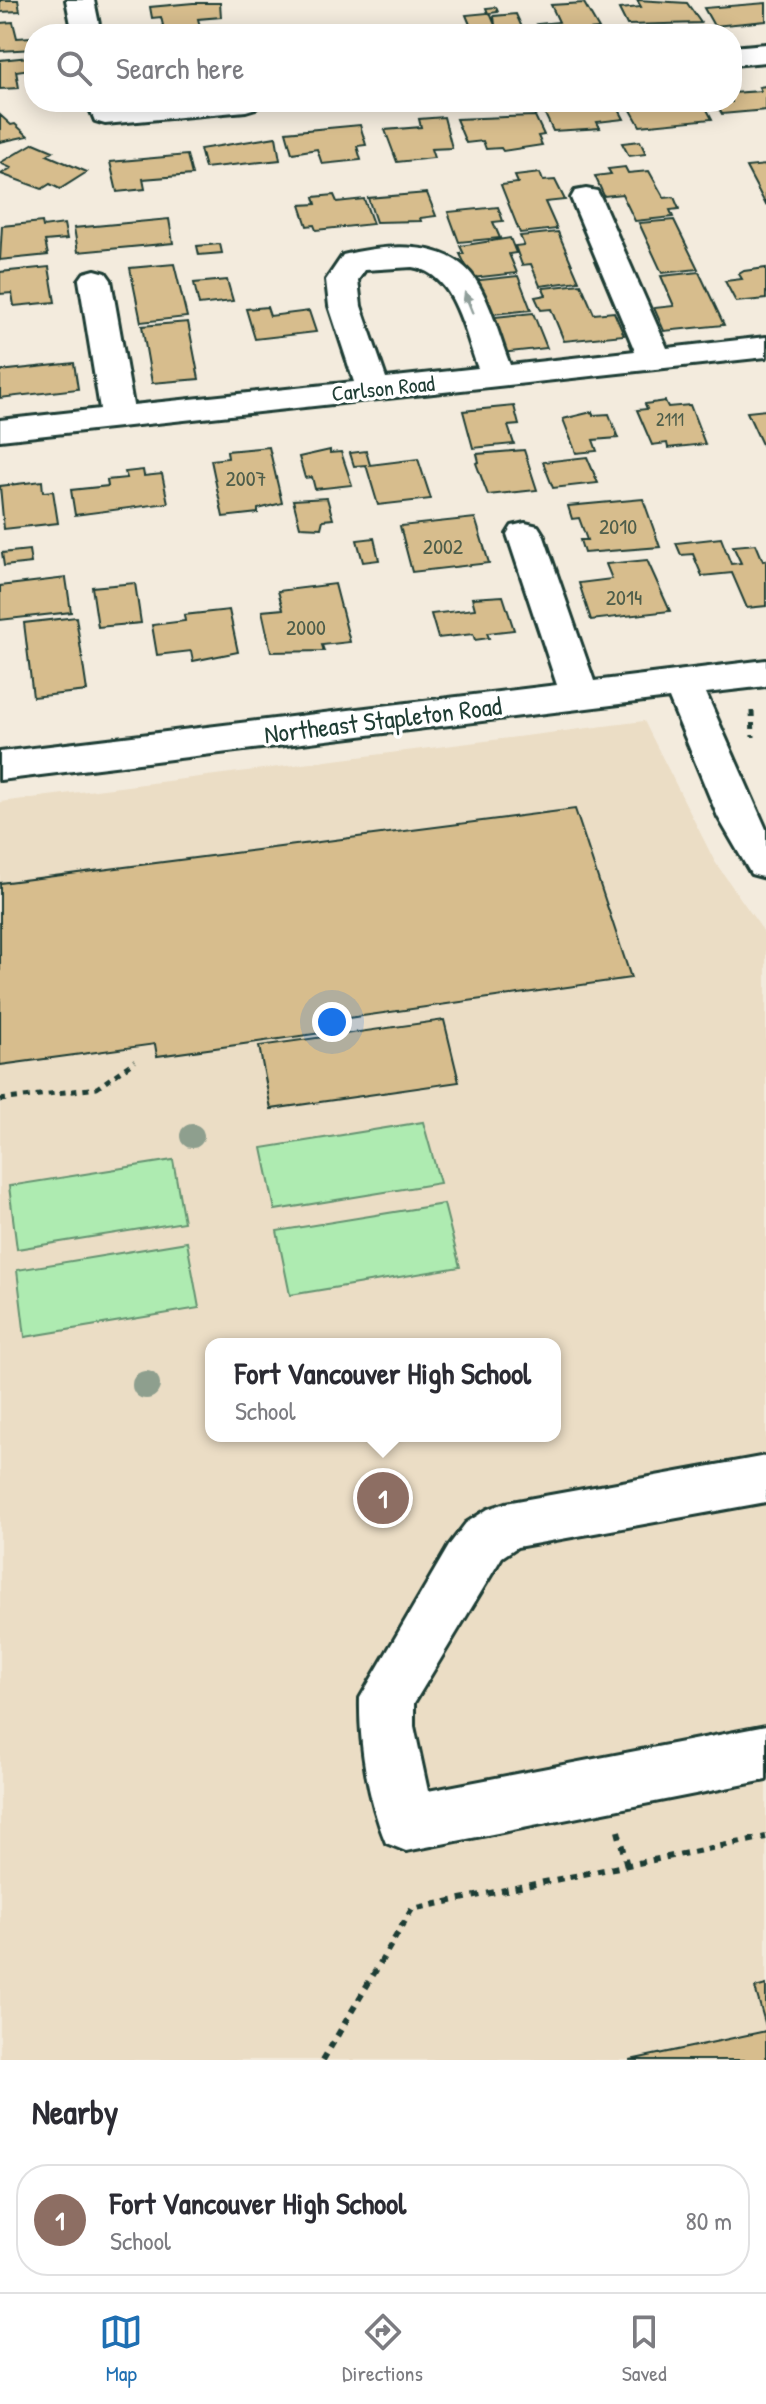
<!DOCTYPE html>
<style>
:root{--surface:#fff;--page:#f7f7f7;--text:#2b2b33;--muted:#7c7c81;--line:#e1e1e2;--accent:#1f6fb2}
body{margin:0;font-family:"Patrick Hand",sans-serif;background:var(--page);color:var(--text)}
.you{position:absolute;left:332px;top:1022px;width:28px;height:28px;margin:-20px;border:6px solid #fff;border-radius:50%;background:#1a73e8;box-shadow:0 0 0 12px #1a73e833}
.badge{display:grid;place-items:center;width:52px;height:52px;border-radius:50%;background:var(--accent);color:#fff;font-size:26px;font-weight:700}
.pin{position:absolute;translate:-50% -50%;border:4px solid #fff;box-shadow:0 2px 8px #0006}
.popup{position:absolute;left:205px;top:1338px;width:356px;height:104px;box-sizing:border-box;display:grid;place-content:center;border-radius:16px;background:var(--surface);filter:drop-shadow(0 2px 6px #0005);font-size:26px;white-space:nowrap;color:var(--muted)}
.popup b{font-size:30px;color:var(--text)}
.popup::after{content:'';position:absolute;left:50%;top:100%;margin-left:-16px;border:16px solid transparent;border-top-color:var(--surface)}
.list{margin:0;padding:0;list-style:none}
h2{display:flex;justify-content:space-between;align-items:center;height:104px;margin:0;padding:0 32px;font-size:34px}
h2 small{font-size:26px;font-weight:400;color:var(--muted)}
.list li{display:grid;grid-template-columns:52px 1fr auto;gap:24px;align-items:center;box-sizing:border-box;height:112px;margin:0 16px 16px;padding:0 16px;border:2px solid var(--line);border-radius:32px}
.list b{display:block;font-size:30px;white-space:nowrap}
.list p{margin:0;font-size:26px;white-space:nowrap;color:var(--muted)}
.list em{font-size:26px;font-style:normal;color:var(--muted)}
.icon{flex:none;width:44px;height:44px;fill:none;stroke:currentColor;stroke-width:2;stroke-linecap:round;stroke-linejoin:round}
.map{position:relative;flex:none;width:766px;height:2060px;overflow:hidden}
.search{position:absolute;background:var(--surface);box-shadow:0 4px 20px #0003;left:24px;right:24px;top:24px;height:88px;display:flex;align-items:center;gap:20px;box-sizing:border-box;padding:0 28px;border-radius:32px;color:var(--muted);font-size:30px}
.sheet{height:232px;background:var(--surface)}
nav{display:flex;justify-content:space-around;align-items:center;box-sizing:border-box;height:112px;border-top:2px solid var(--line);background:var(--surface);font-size:22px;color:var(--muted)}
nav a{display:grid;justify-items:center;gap:4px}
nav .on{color:var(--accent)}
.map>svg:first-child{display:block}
.built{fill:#ebddc5;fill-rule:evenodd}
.green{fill:#aeebb1;stroke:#669472;stroke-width:2}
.building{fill:#d7bd8d;stroke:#1f3d34;stroke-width:2}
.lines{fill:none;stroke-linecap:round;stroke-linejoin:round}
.minor-casing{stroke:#1f3d34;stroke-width:6}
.path-far1{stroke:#1f3d34;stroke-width:5;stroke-dasharray:6 6;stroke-linecap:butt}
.path{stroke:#1f3d34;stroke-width:6;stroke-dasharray:7 7;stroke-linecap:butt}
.minor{fill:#fff;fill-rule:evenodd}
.tree{fill:#8e9f8e}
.oneway{fill:#8f9e9a}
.labels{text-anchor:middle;stroke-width:7;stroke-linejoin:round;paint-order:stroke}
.far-number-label{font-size:18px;fill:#4d5d4a}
.far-street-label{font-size:22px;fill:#1f3d34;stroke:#fff}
.number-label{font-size:22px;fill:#4d5d4a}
.street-label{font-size:26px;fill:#1f3d34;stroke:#fff}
</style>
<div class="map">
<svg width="766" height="2060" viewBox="0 0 766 2060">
<rect width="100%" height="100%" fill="#f3ebdd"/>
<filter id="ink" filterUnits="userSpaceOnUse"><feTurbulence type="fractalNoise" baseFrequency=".0125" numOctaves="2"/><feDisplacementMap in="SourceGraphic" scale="16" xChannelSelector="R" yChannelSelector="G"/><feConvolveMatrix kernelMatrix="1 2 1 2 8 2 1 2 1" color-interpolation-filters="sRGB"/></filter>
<g filter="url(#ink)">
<path class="built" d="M644 721 715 862 766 935V2060H0V802ZM211 1344H555V1436H211Z"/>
<path class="green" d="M423 1122 440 1183 275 1210 262 1148Z
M173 1160 184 1222 17 1249 9 1186Z
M444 1204 460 1267 290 1295 277 1231Z
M187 1242 199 1308 25 1337 17 1270Z"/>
<path class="building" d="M0 0H18L20 11 0 12Z
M637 0 687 3 701 23 627 25 619 9 641 7Z
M193 3H220L221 17 198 19 202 34H165L161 17 152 18 150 7Z
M584 3 599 29 542 34 537 24 559 22 551 5Z
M766 3V21L714 26 704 8Z
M496 7 498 12 490 13 495 25 494 16 516 14 525 34H453L451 29 471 27 466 15 488 13 486 8Z
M13 22 17 38 31 37 34 49 0 51V23Z
M409 23 413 32 433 30 435 34H374L371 27Z
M29 57 31 69 16 71 19 88 0 89V60Z
M766 86V110L722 114 715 102H732V93L761 91 759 87Z
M615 102 624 119 597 122 600 128 586 129 553 131 542 108Z
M652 102H703L712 119 640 126 627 103Z
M0 115 11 125 15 124 28 136 0 142Z
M535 116 544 135 538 136 542 145 503 151 501 148 486 149 483 141 466 143 456 119Z
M444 117 452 148 431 149 434 158 397 162 385 130 421 127 419 119Z
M360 125 366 145 357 146 361 160 322 164 317 149 292 153 286 132Z
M276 137 280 160 205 168 200 149Z
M640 141 646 154 629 156 622 143Z
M34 143 53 151 47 155 87 172 60 189 50 184 42 189 1 174 11 168 0 163Z
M187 155 192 175 143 179 145 189 117 192 110 162Z
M766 165V205L746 167Z
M625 167 628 173 649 171 664 198 674 197 679 209 670 210 673 217 635 221 622 194 604 196 595 176 611 174 608 169Z
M540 173 543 181 555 180 565 200 545 202 557 229 520 233 501 185 518 183 515 176Z
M427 193 436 216 420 218 421 221 376 222 368 198Z
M334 195 337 202 364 199 373 224 316 230 314 225 307 226 300 205 316 204 314 197Z
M498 207 503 221 493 222 500 238 459 242 448 212Z
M169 219 173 243 78 252 74 228Z
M674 220 698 269 662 273 639 223Z
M42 222 43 227 64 224 67 239 45 241 48 255 0 260 2 226Z
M558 232 579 281 540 286 531 264 522 265 515 246 524 245 520 236Z
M510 238 516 253 509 254 517 273 472 278 460 254H464L460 246Z
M220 244 222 253 199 255 197 246Z
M174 264 187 317 141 322 130 268Z
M49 267 55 302 14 306 12 293 0 294V272Z
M766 268V299L736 302 725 281 742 279 739 274 744 271Z
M699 272 724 325 664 331 654 308 674 306 661 276Z
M518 276 531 310 484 315 471 281Z
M227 280 233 301 199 305 194 283Z
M581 284 594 314 614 312 624 335 564 341 551 309 541 310 535 297 546 295 543 288Z
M267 307 270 316 309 311 316 332 255 339 246 309Z
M533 313 547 348 501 353 485 318Z
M188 322 199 379 152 383 142 326Z
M74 363 78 389 0 398V371Z
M665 401 668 407 690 405 705 444 668 448 667 443 652 445 637 410 647 409 645 404Z
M514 406 519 425 508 426 514 444 473 448 463 411Z
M766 410V453L747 412Z
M592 412 593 415 609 414 618 438 593 440 597 451 576 453 563 419Z
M269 447 282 503 258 509V513L223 517 211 460 228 458 227 451Z
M330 450V453L341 452 352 485 315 489 312 477 305 478 299 457Z
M524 450 537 490 488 495 476 463 479 462 477 454Z
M366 451 370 465 418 459 431 499 378 505 366 465 354 466 350 453Z
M587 457 598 483 553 488 543 462Z
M143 470 144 476 162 474 168 503 75 515 71 490 108 486 107 480 127 478 125 472Z
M42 481 43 492 53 491 58 523 4 529 0 486Z
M327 498 333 519 323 520 321 528 300 527 293 500Z
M643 499 660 547 584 553 580 540H587L579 518 572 519 568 506Z
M475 518 489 563 412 572 400 526Z
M374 538 379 560 363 562 357 540Z
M721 538 731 564 741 563 733 546 756 544 763 561 766 560V606L747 608 732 573 702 576 693 554 681 555 676 543Z
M29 550 31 563 4 566 2 553Z
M647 560 670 611 591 620 579 583 612 579 606 564Z
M66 578 71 612 0 620V586Z
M135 583 141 623 98 627 92 587Z
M335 584 350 642 322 645 324 651 271 652 262 611 283 609 278 591Z
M503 596 514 630 487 633 489 638 475 640 473 634 438 638 431 614 475 609 472 598Z
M229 610 238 652 193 661 191 651 157 655 152 625 185 621 184 615Z
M76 617 87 691 33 697 24 623Z
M575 809 631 978 341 1019 343 1030 157 1056 155 1044 0 1065V883Z
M444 1020 459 1082 271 1109 259 1046Z
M766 1985V2026L755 1988Z
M766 2031V2060H630Z"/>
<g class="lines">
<g class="minor-casing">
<path id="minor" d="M66 0H94L101 34H73Z
M766 44V62L732 65V47Z
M87 102H117V105L261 102 256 108 246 111 105 124 95 121Z
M586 189 597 191 601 198 667 348 766 337V357L0 440V420L100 409 79 280 84 273 95 270 106 273 111 280 133 405 354 382 329 306 326 280 343 255C384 245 447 238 475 279 491 303 499 337 510 365L635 351 571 198 575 191ZM412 267C456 274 464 332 478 368L386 378 361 306 358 280 365 270Z
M525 523 538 526 543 534 594 681 766 660V686L706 693 766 829V878L751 874 718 817 669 698 0 780V752L557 685 507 534 512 526Z
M766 1456V1502L517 1547 502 1557 414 1703V1726L428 1791 766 1726V1780L406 1851 386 1843C368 1800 359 1745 360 1698L450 1544 466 1523 488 1509 506 1503Z"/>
</g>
<path class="path-far1" d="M752 711 753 737
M0 1100 97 1088 135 1061"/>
<path class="path" d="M618 1831 627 1866
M323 2060 412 1909 766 1837"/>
<use href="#minor" class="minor"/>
</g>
<g class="tree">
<circle cx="192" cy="1136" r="12"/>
<circle cx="146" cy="1385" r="14"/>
</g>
<defs><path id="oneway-solid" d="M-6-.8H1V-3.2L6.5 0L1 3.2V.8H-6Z" transform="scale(2)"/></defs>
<use class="oneway" href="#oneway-solid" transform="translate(469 303) rotate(-112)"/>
</g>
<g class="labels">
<g class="far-number-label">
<text x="670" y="426">2111</text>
</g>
<g class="far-street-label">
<text transform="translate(383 388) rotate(-6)" y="8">Carlson Road</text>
</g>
<g class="number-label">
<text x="246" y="486">2007</text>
<text x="618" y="534">2010</text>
<text x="443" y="554">2002</text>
<text x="624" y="605">2014</text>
<text x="306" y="635">2000</text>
</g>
<g class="street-label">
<text transform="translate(383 720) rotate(-7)" y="9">Northeast Stapleton Road</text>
</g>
</g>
</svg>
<div class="you"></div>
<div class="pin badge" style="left:383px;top:1498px;background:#8d6e63">1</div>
<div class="popup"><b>Fort Vancouver High School</b>School</div>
<div class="search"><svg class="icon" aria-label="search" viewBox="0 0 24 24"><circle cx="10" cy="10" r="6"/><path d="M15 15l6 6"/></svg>Search here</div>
</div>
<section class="sheet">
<h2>Nearby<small></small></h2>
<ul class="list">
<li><span class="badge" style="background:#8d6e63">1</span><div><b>Fort Vancouver High School</b><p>School</p></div><em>80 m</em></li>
</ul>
</section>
<nav>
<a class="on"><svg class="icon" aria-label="map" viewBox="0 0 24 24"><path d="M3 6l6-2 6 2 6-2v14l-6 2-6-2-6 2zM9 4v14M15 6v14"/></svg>Map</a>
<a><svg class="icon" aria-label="directions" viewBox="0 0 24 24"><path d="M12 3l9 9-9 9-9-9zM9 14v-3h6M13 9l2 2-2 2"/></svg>Directions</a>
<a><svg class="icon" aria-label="saved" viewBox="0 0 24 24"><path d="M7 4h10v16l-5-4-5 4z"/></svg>Saved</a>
</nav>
